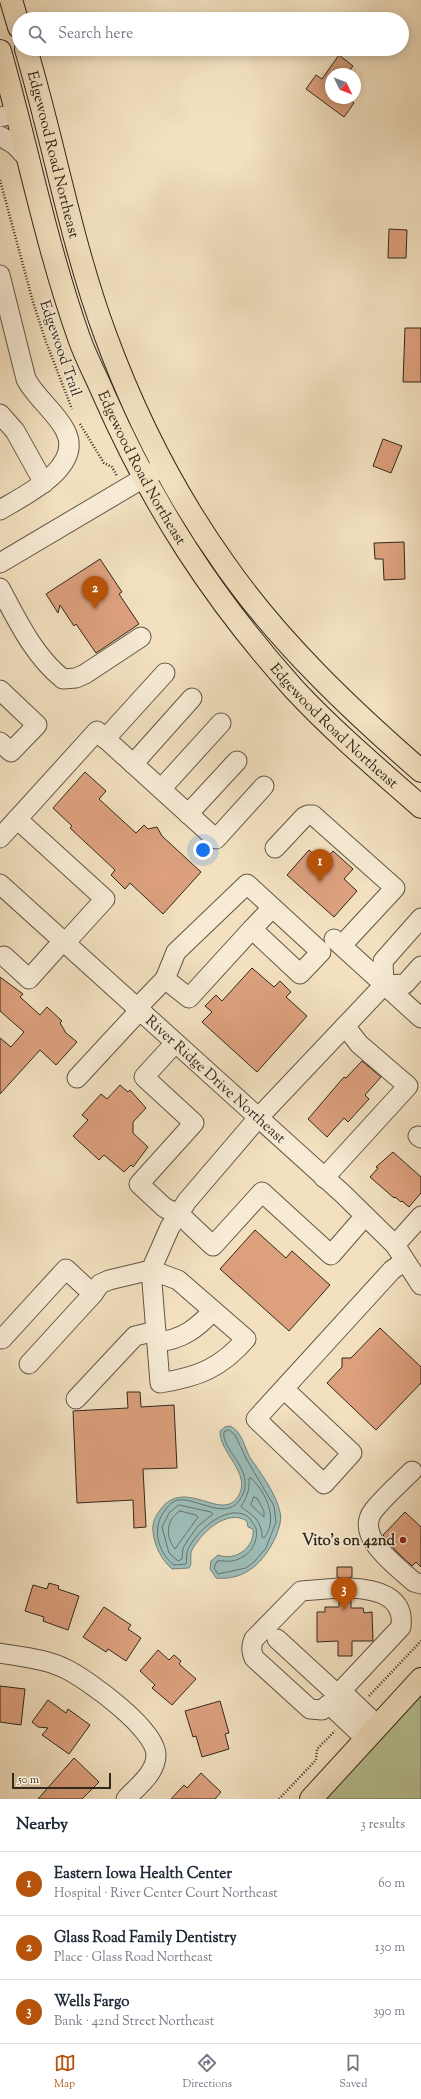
<!DOCTYPE html>
<meta charset="utf-8">
<style>
:root{--surface:#fff;--page:#f2f2f3;--text:#1f2937;--muted:#747a83;--line:#e0e1e3;--accent:#b45309}
body{margin:0;font-family:"Sorts Mill Goudy",serif;background:var(--page);color:var(--text)}
.compass{position:absolute;left:325px;top:68px;width:36px;height:36px;border-radius:50%;background:var(--surface);box-shadow:0 2px 10px #0003;rotate:133deg}
.scale{position:absolute;left:12px;bottom:10px;width:99px;box-sizing:border-box;padding-left:4px;border:2px solid #32281d;border-top:0;font-size:11px;line-height:14px;white-space:nowrap;color:#32281d;-webkit-text-stroke:3px #f7ebd5;paint-order:stroke}
.you{position:absolute;left:203px;top:850px;width:14px;height:14px;margin:-10px;border:3px solid #fff;border-radius:50%;background:#1a73e8;box-shadow:0 0 0 6px #1a73e833}
.badge{display:grid;place-items:center;width:26px;height:26px;border-radius:50%;background:var(--accent);color:#fff;font-size:13px;font-weight:700}
.pin{position:absolute;translate:-50% -33px;filter:drop-shadow(0 1px 2px #0008)}
.pin::after{content:'';position:absolute;top:21px;width:14px;height:12px;background:inherit;clip-path:polygon(0 0,100% 0,50% 100%)}
.list{margin:0;padding:0;list-style:none}
h2{display:flex;justify-content:space-between;align-items:center;height:52px;margin:0;padding:0 16px;font-size:17px}
h2 small{font-size:13px;font-weight:400;color:var(--muted)}
.list li{display:grid;grid-template-columns:26px 1fr auto;gap:12px;align-items:center;box-sizing:border-box;height:64px;padding:0 16px;border-top:1px solid var(--line)}
.list b{display:block;font-size:15px;white-space:nowrap}
.list p{margin:0;font-size:13px;white-space:nowrap;color:var(--muted)}
.list em{font-size:13px;font-style:normal;color:var(--muted)}
.icon{flex:none;width:22px;height:22px;fill:none;stroke:currentColor;stroke-width:2;stroke-linecap:round;stroke-linejoin:round}
.map{position:relative;flex:none;width:421px;height:1799px;overflow:hidden}
.search{position:absolute;background:var(--surface);box-shadow:0 2px 10px #0003;left:12px;right:12px;top:12px;height:44px;display:flex;align-items:center;gap:10px;box-sizing:border-box;padding:0 14px;border-radius:22px;color:var(--muted);font-size:15px}
.sheet{height:244px;background:var(--surface)}
nav{display:flex;justify-content:space-around;align-items:center;box-sizing:border-box;height:56px;border-top:1px solid var(--line);background:var(--surface);font-size:11px;color:var(--muted)}
nav a{display:grid;justify-items:center;gap:2px}
nav .on{color:var(--accent)}
.map>svg:first-child{display:block}
.green{fill:#b8c394;stroke:#757658}
.water{fill:#9cbcb7;stroke:#728179}
.lines{fill:none;stroke-linecap:round;stroke-linejoin:round}
.shore{stroke:#67726a;stroke-width:1}
.building{fill:#dca07d;stroke:#32281d}
.minor-casing{stroke:#625646;stroke-width:21}
.major-casing{stroke:#32281d;stroke-width:24}
.path{stroke:#32281d;stroke-width:2.5;stroke-dasharray:1 2;stroke-linecap:butt}
.minor{stroke:#f7ebd5;stroke-width:19}
.major{stroke:#f2e0bf;stroke-width:22}
.poi-dot{fill:#8f2418;stroke:#f7ebd5;stroke-width:1.5}
.labels{text-anchor:middle;stroke-width:3;stroke-linejoin:round;paint-order:stroke}
.street-label{font-size:15px;fill:#32281d;stroke:#f7ebd5}
.poi-label{font-size:15px;font-weight:bold;fill:#32281d;stroke:#f7ebd5;text-anchor:end}
</style>
<div class="map">
<svg width="421" height="1799" viewBox="0 0 421 1799">
<rect width="100%" height="100%" fill="#f2e0bf"/>
<filter id="stains"><feTurbulence type="fractalNoise" baseFrequency=".005" numOctaves="4"/><feColorMatrix values="0 0 0 0 .2 0 0 0 0 .09 0 0 0 0 .02 0 0 0 .5 -.17"/></filter>
<radialGradient id="worn" r=".72"><stop offset=".6" stop-color="#630" stop-opacity="0"/><stop offset="1" stop-color="#630" stop-opacity=".3"/></radialGradient>
<path class="green" d="M421 1679V1799H311Z"/>
<path class="water" d="M230 1426C243 1432 244 1448 251 1459 261 1473 276 1494 280 1512 282 1520 279 1528 276 1536 265 1561 246 1581 216 1578L210 1569 211 1561 218 1555C236 1562 255 1547 253 1529L248 1527 247 1521C227 1508 201 1533 192 1550 189 1556 193 1563 189 1568L172 1569C161 1559 155 1547 153 1532 152 1523 155 1517 160 1510 185 1475 223 1525 239 1495 251 1473 219 1452 220 1431L225 1427Z"/>
<g class="lines">
<path class="shore" d="M229 1430 235 1435 247 1460 274 1506 276 1522 266 1548 254 1562 246 1568 218 1574 214 1568 217 1561C221 1560 227 1562 232 1561 248 1558 259 1544 256 1528 253 1524 250 1517 245 1515 225 1505 196 1532 188 1549 186 1554 187 1560 186 1564L174 1565C157 1552 151 1526 166 1509 169 1505 173 1501 178 1500 197 1497 229 1524 242 1496 256 1470 220 1449 224 1432Z
M251 1478C266 1492 279 1520 264 1538L262 1537C262 1521 253 1515 241 1507 246 1497 250 1492 249 1479Z
M254 1497 257 1498 264 1511V1517L251 1505Z
M179 1505 211 1512 213 1514 198 1526 190 1537 183 1548 182 1559 178 1561 169 1553 162 1527 169 1513Z
M180 1511 196 1515 198 1517 175 1549C165 1537 166 1519 180 1511Z"/>
</g>
<path class="building" d="M339 55 353 66 347 74H331V98H346L354 103 344 117 306 89 316 75 322 79Z
M389 229 407 230 406 258H388Z
M405 328H421V382H403Z
M383 439 402 446 391 473 373 466Z
M404 542 405 579 384 580 383 559H375L374 543Z
M100 559 122 592 119 594 139 624 96 653 76 624 74 626 60 605 58 613 46 594Z
M85 772 106 791 99 799 136 833 144 825 148 829 157 827 162 836 201 872 163 914 130 883 125 889 111 875 115 870 70 828 72 826 53 808Z
M309 850 323 863 333 851 353 869 344 879 357 891 334 917 287 875Z
M252 968 274 987 280 981 291 992 286 997 307 1016 257 1072 202 1022 212 1012 205 1006 216 995 222 1001Z
M0 977 23 994 20 997 40 1015 47 1007 62 1021 60 1023 66 1033 77 1042 56 1065 40 1050 0 1094V1038L11 1047 24 1032 0 1011Z
M362 1061 381 1077 365 1095 369 1099 348 1122 344 1118 327 1137 308 1119 344 1077 346 1078Z
M120 1085 128 1092 130 1090 146 1108 133 1122V1133L148 1147 133 1167 131 1165 124 1172 104 1155 99 1160 73 1136 88 1120 82 1115 101 1094 107 1099Z
M393 1152 421 1177V1193L409 1207 402 1201 401 1202 395 1197 394 1198 370 1177 378 1168 376 1167Z
M255 1230 286 1258 292 1251 330 1285 289 1331 220 1269Z
M380 1328 421 1367V1383L376 1430 327 1383 342 1367V1358H351Z
M127 1392H140L141 1407 174 1405 177 1468 143 1469 146 1527 134 1528 133 1500 77 1503 73 1411 128 1408Z
M405 1512 421 1527V1567L416 1562 412 1566 397 1552 383 1535Z
M337 1567H352V1577L344 1579 337 1577Z
M49 1583 59 1586 58 1589 79 1596 68 1630 43 1621 44 1617 25 1611 33 1585 47 1589Z
M344 1597 351 1599V1608H363L364 1613 372 1612 373 1641H352V1656H338V1641L317 1642V1612H325V1607H339V1599Z
M104 1607 131 1625 128 1629 141 1638 126 1661 108 1649 106 1652 83 1637Z
M158 1650 169 1660 174 1655 181 1661 179 1664 196 1679 172 1705 152 1688 155 1685 140 1671Z
M0 1686 25 1689 21 1725 0 1722Z
M48 1700 66 1713 68 1709 90 1725 69 1754 42 1735 48 1728 38 1727 32 1722Z
M220 1701 229 1733 225 1734 229 1749 202 1757 196 1736 193 1737 185 1711Z
M74 1758 99 1782 82 1799H38Z
M201 1773 221 1792 215 1799H171L184 1785 187 1788Z"/>
<g class="lines">
<g class="minor-casing">
<g id="minor">
<path d="M0 117 17 113"/>
<path d="M0 136 15 145 29 160"/>
<path d="M0 275 26 379C36 398 55 411 65 430 85 467 25 495 0 510"/>
<path d="M0 414 15 431 44 483"/>
<path d="M0 563 157 470"/>
<path d="M0 588C17 620 34 656 63 679L76 678 85 674 141 637"/>
<path d="M0 690 37 725 11 752 0 742"/>
<path d="M105 739 165 673"/>
<path d="M133 764 192 698"/>
<path d="M161 789 221 723"/>
<path d="M188 814 237 761"/>
<path d="M17 819 105 899 65 943"/>
<path d="M0 838 97 731 216 839 264 786"/>
<path d="M275 848 304 817 308 815H313L395 888 342 945"/>
<path id="s1" d="M0 884 343 1194 395 1245 421 1285"/>
<path d="M334 939 421 1018"/>
<path d="M4 956 29 979 63 941"/>
<path d="M165 979 189 998 252 929"/>
<path d="M384 985 383 961 421 918"/>
<path d="M137 1008 165 979 176 952 247 884 321 952 300 974 252 929 272 908"/>
<path d="M175 1043 144 1077 194 1123 139 1184 165 1208 179 1214 213 1246 262 1192 331 1255 365 1216"/>
<path d="M77 1078 139 1011"/>
<path d="M418 1136 421 1138"/>
<path d="M324 1178 408 1086 359 1044 345 1026"/>
<path d="M395 1245 421 1216"/>
<path d="M93 1294 100 1284 109 1280 151 1270 178 1280 246 1339C221 1368 198 1377 160 1383L151 1270 170 1227 187 1201 258 1118 384 985 405 984 421 966"/>
<path d="M2 1339 66 1269 93 1294 29 1364"/>
<path d="M157 1342C182 1340 197 1328 213 1311"/>
<path d="M284 1389 352 1453 324 1484 256 1419 392 1270 405 1261"/>
<path d="M76 1399 135 1336 156 1331"/>
<path d="M412 1471C399 1484 384 1497 373 1511 354 1537 398 1567 414 1582L421 1584"/>
<path d="M339 1588 301 1591 254 1639C251 1646 251 1650 254 1658L310 1709 322 1710 329 1704 366 1739"/>
<path d="M350 1588C376 1589 405 1596 401 1627L341 1691 378 1726"/>
<path d="M277 1639 338 1695"/>
<path d="M0 1653C23 1657 47 1659 68 1670 89 1681 156 1729 156 1755 156 1773 137 1787 126 1799"/>
</g>
</g>
<g class="major-casing">
<g id="major">
<path d="M11 0 19 27"/>
<path id="s2" d="M26 49C54 143 71 242 105 334 135 416 175 495 226 566 280 643 350 709 421 771"/>
<path id="s3" d="M0 51C27 146 46 245 79 338 86 358 96 376 104 395 153 506 213 599 294 689 333 731 378 769 421 807"/>
<path d="M311 1799 421 1679"/>
</g>
</g>
<path class="path" d="M0 180 33 302 46 342 72 409
M80 424 104 463 112 467 117 476
M369 1696 421 1641
M279 1799 316 1760 317 1749 335 1731"/>
<use href="#minor" class="minor"/>
<use href="#major" class="major"/>
</g>
<circle class="poi-dot" cx="403" cy="1540" r="4"/>
<g class="labels">
<g class="street-label">
<text dy="5" stroke="none"><textPath href="#s2" startOffset="109">Edgewood Road Northeast</textPath></text>
<text transform="translate(61 348) rotate(71)" y="5">Edgewood Trail</text>
<text dy="5" stroke="none"><textPath href="#s3" startOffset="442">Edgewood Road Northeast</textPath></text>
<text dy="5" stroke="none"><textPath href="#s3" startOffset="766">Edgewood Road Northeast</textPath></text>
<text dy="5" stroke="none"><textPath href="#s1" startOffset="291">River Ridge Drive Northeast</textPath></text>
</g>
<g class="poi-label">
<text x="395" y="1545">Vito's on 42nd</text>
</g>
</g>
<rect width="100%" height="100%" filter="url(#stains)"/>
<rect width="100%" height="100%" fill="url(#worn)"/>
</svg>
<svg class="compass" viewBox="-18 -18 36 36"><path d="M0-13l5 13h-10z" fill="#e53935"/><path d="M0 13l5-13h-10z" fill="#747a83"/></svg>
<div class="scale">50 m</div>
<div class="you"></div>
<div class="pin badge" style="left:320px;top:882px">1</div>
<div class="pin badge" style="left:95px;top:609px">2</div>
<div class="pin badge" style="left:344px;top:1610px">3</div>
<div class="search"><svg class="icon" aria-label="search" viewBox="0 0 24 24"><circle cx="10" cy="10" r="6"/><path d="M15 15l6 6"/></svg>Search here</div>
</div>
<section class="sheet">
<h2>Nearby<small>3 results</small></h2>
<ul class="list">
<li><span class="badge">1</span><div><b>Eastern Iowa Health Center</b><p>Hospital · River Center Court Northeast</p></div><em>60 m</em></li>
<li><span class="badge">2</span><div><b>Glass Road Family Dentistry</b><p>Place · Glass Road Northeast</p></div><em>130 m</em></li>
<li><span class="badge">3</span><div><b>Wells Fargo</b><p>Bank · 42nd Street Northeast</p></div><em>390 m</em></li>
</ul>
</section>
<nav>
<a class="on"><svg class="icon" aria-label="map" viewBox="0 0 24 24"><path d="M3 6l6-2 6 2 6-2v14l-6 2-6-2-6 2zM9 4v14M15 6v14"/></svg>Map</a>
<a><svg class="icon" aria-label="directions" viewBox="0 0 24 24"><path d="M12 3l9 9-9 9-9-9zM9 14v-3h6M13 9l2 2-2 2"/></svg>Directions</a>
<a><svg class="icon" aria-label="saved" viewBox="0 0 24 24"><path d="M7 4h10v16l-5-4-5 4z"/></svg>Saved</a>
</nav>
